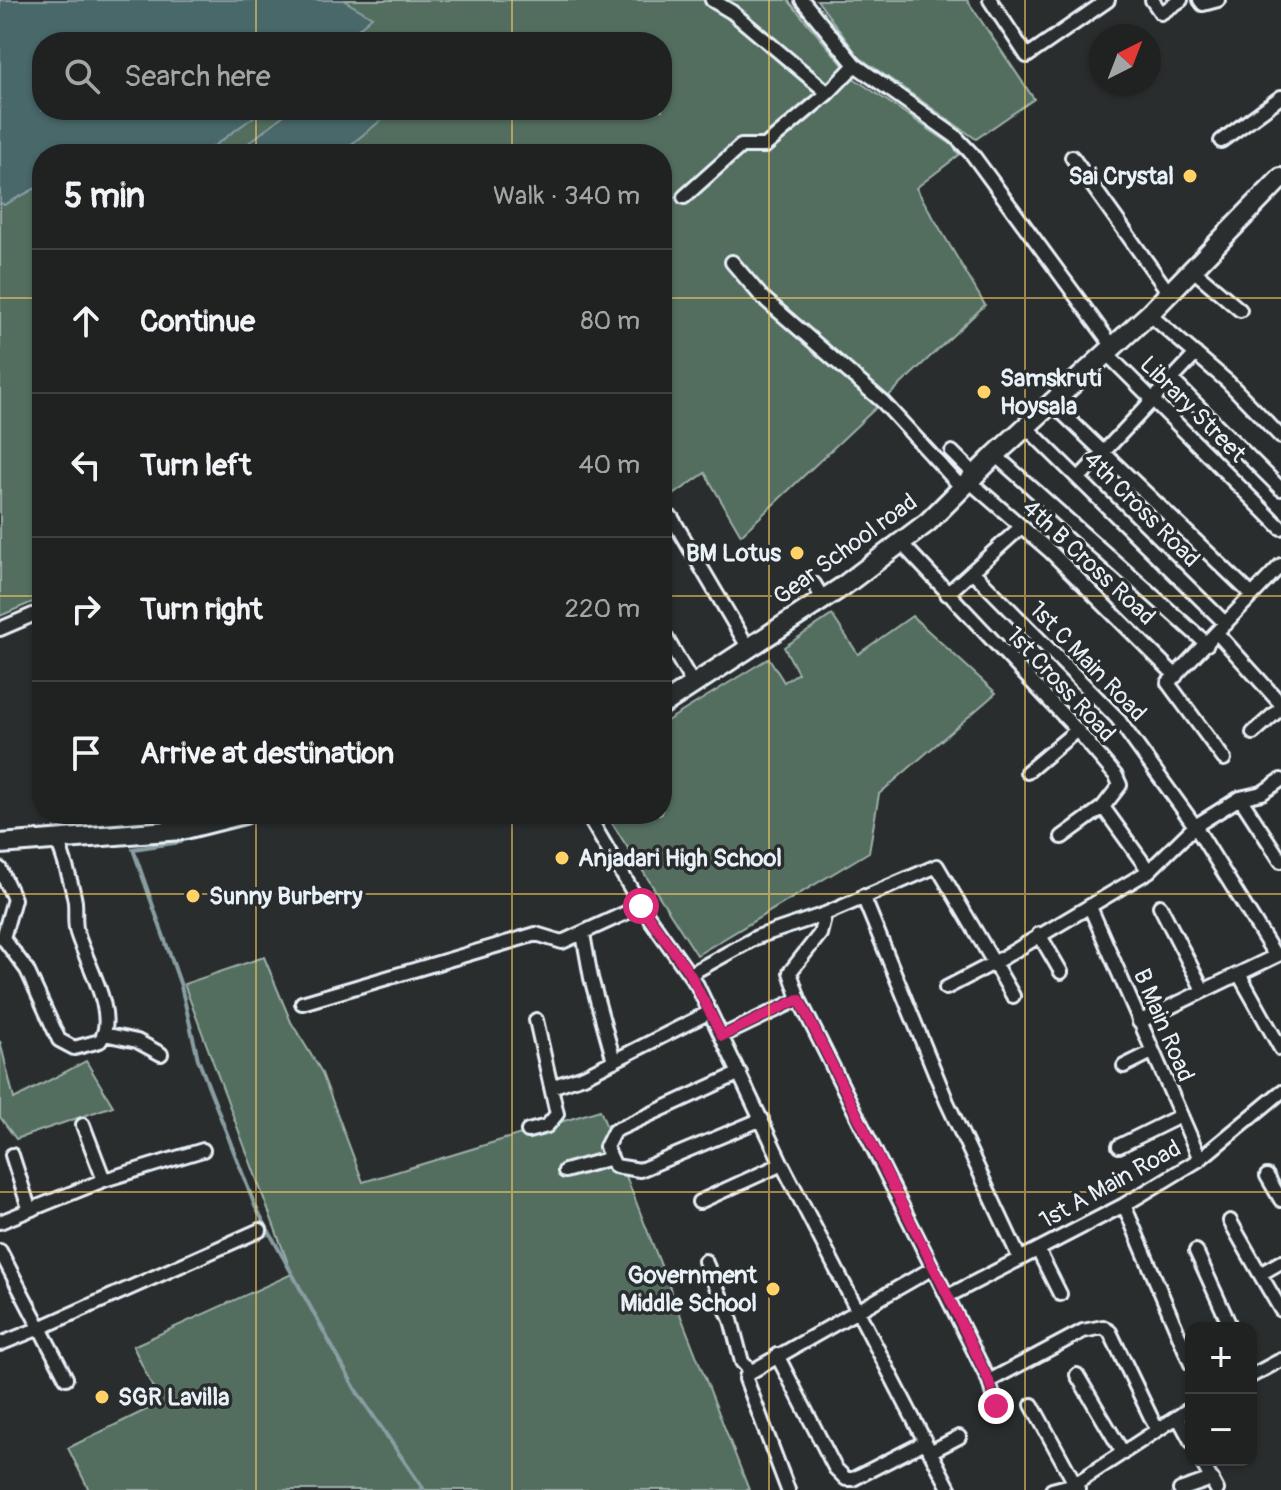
<!DOCTYPE html>
<meta charset="utf-8">
<style>
:root{--surface:#202222;--page:#282a2a;--text:#f1f3f6;--muted:#a2a4a5;--line:#3d3f40}
body{margin:0;font-family:Pangolin,sans-serif;background:var(--page);color:var(--text)}
.controls{position:absolute;right:24px;bottom:24px;display:grid;overflow:hidden;border-radius:16px;box-shadow:0 2px 6px #0004}
.controls button{width:72px;height:72px;display:grid;place-items:center;padding:0;border:0;border-bottom:2px solid var(--line);background:var(--surface);color:var(--text);font:40px sans-serif}
.compass{position:absolute;left:1089px;top:24px;width:72px;height:72px;border-radius:50%;background:var(--surface);box-shadow:0 2px 6px #0004;rotate:42deg}
.stop{position:absolute;width:24px;height:24px;margin:-18px;border:6px solid #db2777;border-radius:50%;background:#fff}
.stop.end{background:#db2777;border-color:#fff;box-shadow:0 2px 8px #0008}
.list{margin:0;padding:0;list-style:none}
h2{display:flex;justify-content:space-between;align-items:center;height:104px;margin:0;padding:0 32px;font-size:34px}
h2 small{font-size:26px;font-weight:400;color:var(--muted)}
.list li{display:grid;grid-template-columns:52px 1fr auto;gap:24px;align-items:center;box-sizing:border-box;height:144px;padding:0 32px;border-top:2px solid var(--line)}
.list b{display:block;font-size:30px;white-space:nowrap}
.list em{font-size:26px;font-style:normal;color:var(--muted)}
.icon{flex:none;width:44px;height:44px;fill:none;stroke:currentColor;stroke-width:2;stroke-linecap:round;stroke-linejoin:round}
.map{position:relative;flex:none;width:1281px;height:1490px;overflow:hidden}
.search{position:absolute;background:var(--surface);box-shadow:0 2px 6px #0004;left:32px;top:32px;width:640px;height:88px;display:flex;align-items:center;gap:20px;box-sizing:border-box;padding:0 28px;border-radius:32px;color:var(--muted);font-size:30px}
.panel{position:absolute;background:var(--surface);box-shadow:0 2px 6px #0004;left:32px;top:144px;width:640px;height:680px;border-radius:32px}
.map>svg:first-child{display:block}
.green{fill:#526e5e;stroke:#9db0ab;stroke-width:2;fill-rule:evenodd}
.water{fill:#49676a;stroke:#899ea3;stroke-width:2}
.lines{fill:none;stroke-linecap:round;stroke-linejoin:round}
.stream{stroke:#899ea3;stroke-width:4}
.street-casing{stroke:#e8f1f8;stroke-width:18}
.secondary-casing{stroke:#e8f1f8;stroke-width:24}
.street{stroke:#2a2d2e;stroke-width:12}
.secondary{stroke:#2a2d2e;stroke-width:18}
.route{stroke:#db2777;stroke-width:10}
.grid{fill:none;stroke:#ffd166;stroke-width:2;stroke-opacity:0.55}
.poi-dot{fill:#ffd166;stroke:#2a2d2e;stroke-width:3}
.labels{text-anchor:middle;stroke-width:7;stroke-linejoin:round;paint-order:stroke}
.poi-label{font-size:24px;font-weight:bold;fill:#e8f1f8;stroke:#2a2d2e;text-anchor:start}
.street-label{font-size:24px;fill:#e8f1f8;stroke:#2a2d2e}
</style>
<div class="map">
<svg width="1281" height="1490" viewBox="0 0 1281 1490">
<rect width="100%" height="100%" fill="#2a2d2e"/>
<filter id="ink" filterUnits="userSpaceOnUse"><feTurbulence type="fractalNoise" baseFrequency=".0125" numOctaves="2"/><feDisplacementMap in="SourceGraphic" scale="16" xChannelSelector="R" yChannelSelector="G"/><feConvolveMatrix kernelMatrix="1 2 1 2 8 2 1 2 1" color-interpolation-filters="sRGB"/></filter>
<g filter="url(#ink)">
<path class="green" d="M0 0H788L855 79 952 145 959 155 916 188 985 305 741 535 705 473 662 503V154H42V598L0 616ZM42 42H662V110H42Z
M817 0H967L1034 99 976 139 859 57Z
M832 615 858 654 912 616 996 693 879 794 869 852 697 955 606 814H662V724L769 658 784 682 798 673 784 647Z
M264 957 291 1022 321 1071 363 1182 600 1110 749 1490H89L68 1448 160 1403 133 1346 292 1274 184 984Z
M0 1041 14 1099 86 1061 113 1106 16 1139 0 1117Z"/>
<path class="water" d="M0 0H343L372 17 343 42H42V110H263L203 154H42V185L4 205 0 202Z
M290 110H394L339 154H235Z"/>
<g class="lines">
<path class="stream" d="M187 836 181 842 133 849 181 986 198 1059 255 1206 357 1392 424 1490"/>
<g class="street-casing">
<path id="street" d="M712 0 732 12 828 93
M802 0 855 65 955 136 972 154 1114 348
M990 0 1027 56 1108 0
M1152 0 1161 13 1181 0
M1200 0 1203 4 1218 0
M1221 141 1281 97
M1072 157 1169 293
M684 197 741 146H765L828 93 855 65
M732 262 761 296 883 402 962 488
M1192 269 1240 310
M1149 314 1228 382 1281 437
M1107 354 1281 528
M1171 379 1281 489
M1053 404 1252 595
M1026 427 1226 624
M952 452 975 475
M995 455 1207 644
M1080 477 1196 354
M969 481 1051 552 1176 676
M672 518 748 647
M902 544 1077 730 1116 776 1120 785 1103 807 1149 871
M972 571 1117 718 1195 826 1275 955
M814 584 823 599
M947 594 1020 528
M0 629 42 611
M662 631 693 684
M1217 633 1281 704
M1253 733 1281 708
M1224 759 1168 683 1281 565
M1027 772 1077 730
M1240 798 1281 861
M587 814 641 906 697 985 782 1164 950 1490
M1062 837 1103 807
M0 869 14 899 3 938 27 970 59 1040 74 1048 100 1041C119 1015 85 960 77 933 74 923 76 913 75 902 72 882 64 861 58 841
M863 896 947 1102 1020 1259
M1160 906 1203 990
M1090 907 1200 1159
M583 934 591 978 614 1061
M1039 934 1061 972
M690 974 757 937 825 914
M1239 974 1281 1049
M946 988 994 963 1013 996
M302 1003 536 934 562 942 641 906
M1139 1022 1280 954
M104 1034 137 1041 161 1054
M722 1036 799 999
M1124 1066 1150 1053
M740 1073 614 1131 606 1147 615 1166 640 1170 762 1119
M551 1087 584 1076 710 1012
M83 1125 104 1180
M528 1131 547 1126 557 1114 536 1020
M1119 1146 1178 1117
M12 1155 29 1208
M565 1171 611 1158
M1267 1176 1281 1200
M699 1202 782 1164
M1124 1205 1191 1364
M1230 1221 1260 1274
M0 1222 104 1180 203 1150
M1038 1250 1060 1294
M0 1251 40 1328 0 1344
M1196 1251 1231 1328
M705 1261 731 1320 742 1362 750 1370
M1281 1262 1260 1274 1281 1310
M948 1296 1124 1205 1200 1159 1281 1092
M777 1355 835 1468 846 1479H853L925 1442
M1077 1375 1123 1453
M1251 1376 1281 1360
M66 1378 40 1328 260 1230
M989 1381 1083 1331 1103 1327 1110 1332 1157 1430
M1032 1405 1078 1489
M996 1406 989 1381 799 999 790 972 820 934 825 914 937 866 994 963 1149 871 1195 826 1240 798 1262 793 1281 780
M1178 1417 1191 1441
M930 1452 959 1437
M1201 1460 1217 1490
M788 1490 746 1379 747 1374 933 1268
M1052 1490 1075 1484 1191 1408
M1180 1490 1212 1479"/>
</g>
<g class="secondary-casing">
<path id="secondary" d="M662 705 842 587 928 522 995 455 1149 314 1281 178
M0 844 181 830 244 814"/>
</g>
<use href="#street" class="street"/>
<use href="#secondary" class="secondary"/>
</g>
</g>
<g class="lines" filter="url(#ink)">
<path class="route" d="M641 906 690 974 722 1036 799 999 948 1296 989 1381 996 1406"/>
</g>
<path class="grid" d="M256 0V42M512 0V42M769 0V1490M1025 0V1490M256 110V154M512 110V154M0 298H42M662 298H1281M0 596H42M662 596H1281M256 814V1490M512 814V1490M0 894H1281M0 1192H1281"/>
<g class="poi-dot">
<circle cx="1190" cy="176" r="8"/>
<circle cx="984" cy="392" r="8"/>
<circle cx="797" cy="553" r="8"/>
<circle cx="562" cy="858" r="8"/>
<circle cx="193" cy="896" r="8"/>
<circle cx="773" cy="1289" r="8"/>
<circle cx="102" cy="1397" r="8"/>
</g>
<g class="labels">
<g class="poi-label">
<text x="1174" y="184" text-anchor="end">Sai Crystal</text>
<text x="1000" y="386">Samskruti<tspan x="1000" dy="28">Hoysala</tspan></text>
<text x="781" y="561" text-anchor="end">BM Lotus</text>
<text x="578" y="866">Anjadari High School</text>
<text x="209" y="904">Sunny Burberry</text>
<text x="757" y="1283" text-anchor="end">Government<tspan x="757" dy="28">Middle School</tspan></text>
<text x="118" y="1405">SGR Lavilla</text>
</g>
<g class="street-label">
<text transform="translate(1193 409) rotate(45)" y="8">Library Street</text>
<text transform="translate(1142 509) rotate(45)" y="8">4th Cross Road</text>
<text transform="translate(845 549) rotate(-36)" y="8">Gear School road</text>
<text transform="translate(1089 562) rotate(43)" y="8">4th B Cross Road</text>
<text transform="translate(1088 661) rotate(46)" y="8">1st C Main Road</text>
<text transform="translate(1061 684) rotate(47)" y="8">1st Cross Road</text>
<text transform="translate(1164 1025) rotate(67)" y="8">B Main Road</text>
<text transform="translate(1110 1184) rotate(-29)" y="8">1st A Main Road</text>
</g>
</g>
</svg>
<div class="controls">
<button>+</button>
<button>−</button>
</div>
<svg class="compass" viewBox="-18 -18 36 36"><path d="M0-13l5 13h-10z" fill="#e53935"/><path d="M0 13l5-13h-10z" fill="#a2a4a5"/></svg>
<div class="stop" style="left:641px;top:906px"></div>
<div class="stop end" style="left:996px;top:1406px"></div>
<div class="search"><svg class="icon" aria-label="search" viewBox="0 0 24 24"><circle cx="10" cy="10" r="6"/><path d="M15 15l6 6"/></svg>Search here</div>
<section class="panel">
<h2>5 min<small>Walk · 340 m</small></h2>
<ul class="list">
<li><svg class="icon" aria-label="ahead" viewBox="0 0 24 24"><path d="M12 20V5M6 11l6-6 6 6"/></svg><div><b>Continue</b></div><em>80 m</em></li>
<li><svg class="icon" aria-label="left" viewBox="0 0 24 24"><path d="M17 20v-9H6M10 6l-5 5 5 5"/></svg><div><b>Turn left</b></div><em>40 m</em></li>
<li><svg class="icon" aria-label="right" viewBox="0 0 24 24"><path d="M7 20v-9h11M14 6l5 5-5 5"/></svg><div><b>Turn right</b></div><em>220 m</em></li>
<li><svg class="icon" aria-label="arrive" viewBox="0 0 24 24"><path d="M6 21V4h12l-3 4 3 4H6"/></svg><div><b>Arrive at destination</b></div></li>
</ul>
</section>
</div>
